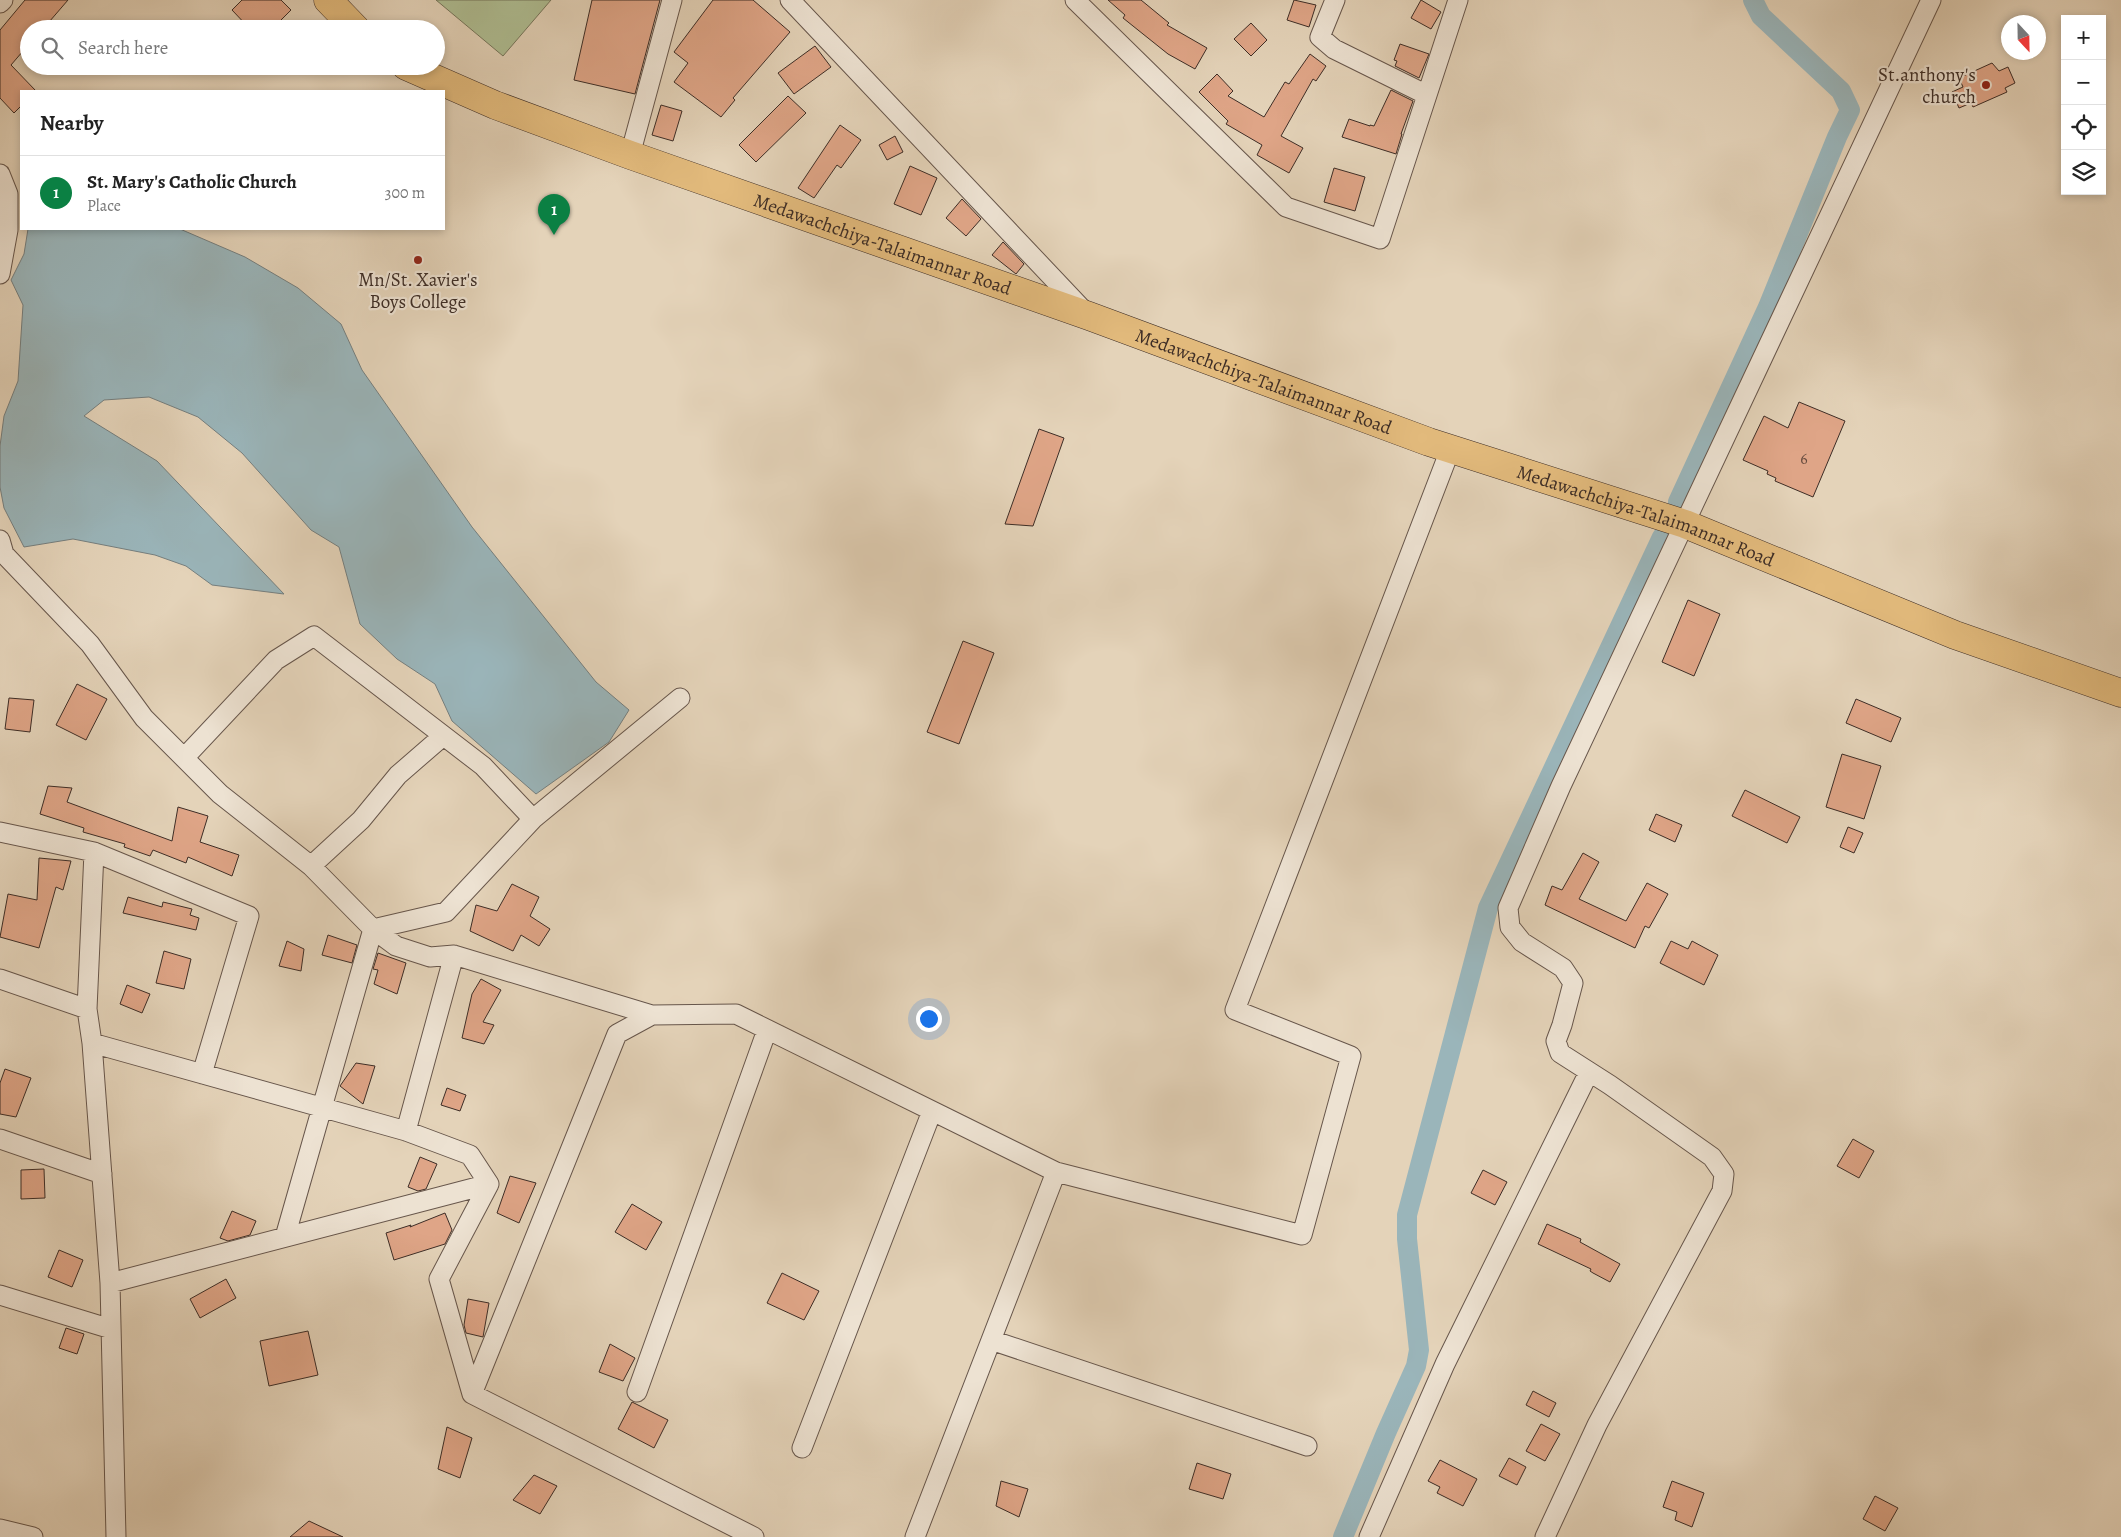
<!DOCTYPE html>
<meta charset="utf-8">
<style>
:root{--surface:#fff;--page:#f6f6f6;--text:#222;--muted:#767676;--line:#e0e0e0;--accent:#0b8043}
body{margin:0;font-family:Alegreya,serif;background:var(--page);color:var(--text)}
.controls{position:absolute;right:15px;top:15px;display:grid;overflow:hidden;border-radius:0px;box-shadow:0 2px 8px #0003}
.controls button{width:45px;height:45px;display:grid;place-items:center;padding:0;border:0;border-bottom:1px solid var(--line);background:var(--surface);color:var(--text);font:25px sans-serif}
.compass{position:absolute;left:2001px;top:15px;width:45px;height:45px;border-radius:50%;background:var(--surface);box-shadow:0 2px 8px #0003;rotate:158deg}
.you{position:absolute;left:928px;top:1018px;width:18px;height:18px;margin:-12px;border:4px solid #fff;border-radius:50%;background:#1a73e8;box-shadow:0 0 0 8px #1a73e833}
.badge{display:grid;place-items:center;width:32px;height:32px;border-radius:50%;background:var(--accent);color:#fff;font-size:16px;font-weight:700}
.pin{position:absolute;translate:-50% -41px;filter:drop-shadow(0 1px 2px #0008)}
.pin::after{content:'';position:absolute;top:26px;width:18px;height:15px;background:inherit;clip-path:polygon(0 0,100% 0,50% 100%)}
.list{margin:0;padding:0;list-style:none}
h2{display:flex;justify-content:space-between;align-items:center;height:65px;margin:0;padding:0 20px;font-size:21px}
h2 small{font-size:16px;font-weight:400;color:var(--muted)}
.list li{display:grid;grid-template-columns:32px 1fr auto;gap:15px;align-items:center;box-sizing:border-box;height:75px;padding:0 20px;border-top:1px solid var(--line)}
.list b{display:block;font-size:19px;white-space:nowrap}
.list p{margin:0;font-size:16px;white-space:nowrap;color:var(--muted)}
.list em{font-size:16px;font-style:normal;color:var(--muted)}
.icon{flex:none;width:28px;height:28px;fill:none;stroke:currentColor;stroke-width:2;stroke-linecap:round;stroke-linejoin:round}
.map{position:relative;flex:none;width:2121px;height:1537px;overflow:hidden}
.search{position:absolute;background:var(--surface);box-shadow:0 2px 8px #0003;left:20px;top:20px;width:425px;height:55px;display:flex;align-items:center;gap:12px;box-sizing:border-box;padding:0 18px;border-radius:28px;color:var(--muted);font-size:19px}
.panel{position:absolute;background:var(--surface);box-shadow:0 2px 8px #0003;left:20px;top:90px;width:425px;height:140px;border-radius:0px}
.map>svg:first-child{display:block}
.green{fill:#afbe93;stroke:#76765c}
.water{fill:#9ab5ba;stroke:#757f7f}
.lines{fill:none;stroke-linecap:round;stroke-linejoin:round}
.canal{stroke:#9ab5ba;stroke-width:20}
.building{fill:#dfa587;stroke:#3d2d26}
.minor-casing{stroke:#67564b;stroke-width:21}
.highway-casing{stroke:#3d2d26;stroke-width:29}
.minor{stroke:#ede2d2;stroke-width:19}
.highway{stroke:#e2ba7c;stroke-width:28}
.poi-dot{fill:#8f2418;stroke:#ede2d2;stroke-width:2}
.labels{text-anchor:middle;stroke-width:4.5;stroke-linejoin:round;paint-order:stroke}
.number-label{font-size:16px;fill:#664b3e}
.poi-label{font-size:19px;fill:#3d2d26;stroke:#ede2d2;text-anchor:end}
.street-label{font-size:19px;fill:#3d2d26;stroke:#ede2d2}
</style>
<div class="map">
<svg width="2121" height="1537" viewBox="0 0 2121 1537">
<rect width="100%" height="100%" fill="#e4d3b9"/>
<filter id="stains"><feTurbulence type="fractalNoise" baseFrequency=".004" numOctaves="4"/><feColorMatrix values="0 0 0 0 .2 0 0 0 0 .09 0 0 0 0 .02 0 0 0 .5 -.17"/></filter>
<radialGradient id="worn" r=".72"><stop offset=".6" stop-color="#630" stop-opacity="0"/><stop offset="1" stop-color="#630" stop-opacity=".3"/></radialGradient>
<path class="green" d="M436 0H551L503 56Z"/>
<path class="water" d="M28 229H180L245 257 298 288 341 324 362 370 472 527 596 682 629 710 609 742 536 794 452 721 435 684 397 659 360 624 339 547 311 530 242 453 198 417 149 397 104 400 84 416 157 461 284 594 212 585 186 566 155 555 73 539 24 547 4 508 0 487V446L4 416 18 381 23 305 11 280 24 254Z"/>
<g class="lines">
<path class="canal" d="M1678 502 1768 307 1837 137 1850 110 1841 91 1761 16 1753 0
M1343 1537 1386 1433 1416 1366 1419 1350 1407 1239V1215L1488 908 1662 537"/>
</g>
<path class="building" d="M25 0H68L43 29H29V44L11 65 36 91H21V106L14 113 0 98V30Z
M242 0H281L291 10 272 29H250L232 10Z
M592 0H660L635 94 574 80Z
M713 0H753L790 32 733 98 735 100 721 117 674 82 688 63 674 52Z
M1108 0H1141L1169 23 1167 25 1207 48 1195 69 1168 54 1123 18 1125 15Z
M1294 0 1316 5 1309 27 1287 20Z
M1421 0 1441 12 1431 29 1411 18Z
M1251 23 1267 40 1251 56 1234 39Z
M1400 44 1429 54 1419 78 1395 66 1397 61 1394 60Z
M815 46 831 67 794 94 778 73Z
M1310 54 1326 66 1316 81 1313 79 1281 136 1303 148 1289 173 1257 155 1262 145 1226 124 1228 121 1199 92 1217 74 1233 91 1228 96 1264 117 1285 82 1289 84Z
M1992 63 1999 71 2008 67 2015 83 2005 88 2007 92 1973 107 1971 103 1959 108 1952 92 1963 87 1959 78Z
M1391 90 1413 101 1401 134H1402L1396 154 1342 137 1349 119 1370 126V125L1374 126Z
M788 96 806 113 756 162 739 145Z
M661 105 682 111 673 141 652 135Z
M840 125 861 140 841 168 837 165 814 198 798 188Z
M895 136 903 152 887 160 879 145Z
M910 166 937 178 921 215 894 204Z
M1334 168 1365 177 1355 211 1324 202Z
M962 199 981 219 966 236 946 218Z
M1003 242 1024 264 1016 274 992 255Z
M1799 402 1845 421 1813 497 1775 481 1776 478 1767 474 1768 471 1743 460 1764 416 1788 428Z
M1039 429 1064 438 1033 526 1005 524Z
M1688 600 1720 614 1694 676 1662 662Z
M963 641 994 653 959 744 927 732Z
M77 684 107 699 86 740 56 725Z
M9 698 34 700 30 732 5 729Z
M1856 699 1901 718 1891 742 1846 723Z
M1842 754 1881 766 1864 819 1826 807Z
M48 786 72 788 67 802 172 841 178 807 208 816 200 842 239 855 232 876 188 857 186 863 153 850 150 856 124 847 125 844 83 832 84 828 40 814Z
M1745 790 1800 817 1787 843 1732 816Z
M1656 814 1682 825 1675 842 1649 830Z
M1848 827 1863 833 1854 853 1840 847Z
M1583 853 1599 862 1579 899 1626 921 1647 883 1668 894 1649 928 1645 926 1635 948 1545 905 1552 886 1562 890Z
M39 858 71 861 63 890 56 887 39 948 0 937 8 894 37 900Z
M512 884 539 897 530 916 550 929 539 946 521 935 513 951 470 931 476 905 497 911Z
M128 897 162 907 163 902 192 909 190 915 199 918 196 930 123 913Z
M328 935 357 945 352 963 322 955Z
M287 941 304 949 301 971 279 966Z
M1671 941 1688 949 1692 941 1718 955 1704 985 1660 963Z
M164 951 191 959 184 989 156 983Z
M378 953 406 963 397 994 374 984 378 970 373 969Z
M481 979 501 990 483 1022 494 1025 484 1044 462 1038 472 994Z
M127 985 150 994 142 1013 120 1004Z
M356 1063 375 1066 363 1104 340 1086Z
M5 1069 31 1078 16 1117 0 1114V1083Z
M447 1088 466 1095 460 1111 441 1105Z
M1853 1139 1874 1151 1859 1178 1837 1166Z
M420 1157 437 1164 426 1189 418 1191 408 1187Z
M44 1169 45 1198 21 1199V1170Z
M1483 1170 1507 1182 1495 1205 1471 1193Z
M510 1176 536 1183 519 1223 497 1213Z
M632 1204 662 1222 646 1250 615 1232Z
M232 1211 256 1221 250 1235 228 1241 220 1238Z
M445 1213 452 1230 445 1244 394 1260 386 1233 411 1225 410 1227Z
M1547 1224 1581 1239 1580 1242 1620 1264 1610 1282 1593 1273 1590 1271 1591 1269 1538 1244Z
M59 1250 83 1260 72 1287 48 1277Z
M782 1273 819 1291 804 1320 767 1303Z
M226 1279 236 1298 200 1318 190 1299Z
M468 1299 489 1303 483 1337 466 1333 464 1325Z
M66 1328 84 1334 77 1354 59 1348Z
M308 1331 318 1375 269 1386 260 1341Z
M610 1344 635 1358 623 1381 599 1372Z
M1533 1391 1556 1403 1549 1417 1526 1405Z
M632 1402 668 1420 654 1448 618 1429Z
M1541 1424 1560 1434 1545 1461 1526 1451Z
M447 1427 472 1438 460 1478 438 1469Z
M1509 1458 1526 1467 1517 1485 1499 1476Z
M1440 1460 1477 1479 1463 1506 1437 1493 1440 1487 1428 1481Z
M1197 1463 1231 1474 1223 1499 1189 1489Z
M534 1475 557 1486 540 1514 513 1500Z
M1001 1481 1028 1489 1019 1517 996 1506Z
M1672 1481 1704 1493 1692 1527 1675 1520 1677 1512 1663 1507Z
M1875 1496 1898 1508 1885 1531 1863 1519Z
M309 1521 343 1537H290Z"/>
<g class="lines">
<g class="minor-casing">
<path id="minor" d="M790 0 1085 312
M1075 0 1286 207 1380 239 1458 0
M1335 0 1320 37 1334 49 1427 95
M0 3 3 0
M630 155 672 0
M0 174 8 194V230L0 274
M0 540 4 554 90 644 144 718 220 794 311 866 373 929 396 946 430 957 454 955 652 1015
M184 758 276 660 314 636 483 766 533 819
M0 832 94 852 249 916 202 1074
M94 852 87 1009 92 1043 110 1283 116 1537
M311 866 361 820 398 775 443 736
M0 979 87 1009
M92 1043 406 1131 470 1155 489 1184
M406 1131 454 955
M0 1139 102 1174
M1056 1172 1302 1235 1351 1056 1235 1010 1450 450
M489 1184 439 1279 472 1394 754 1537
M285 1237 373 929 446 912 533 819 680 698
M110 1283 489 1184
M0 1295 111 1329
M991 1340 1307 1446
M637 1392 767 1030
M472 1394 617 1034 652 1015 736 1014 1056 1172 915 1537
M802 1448 932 1111
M0 1529 33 1537
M1369 1537 1445 1364 1589 1072
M1545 1537 1597 1425 1722 1191 1724 1174 1712 1157 1610 1085 1560 1053 1556 1041 1562 1025 1573 983 1563 968 1522 942 1510 927 1508 908 1561 786 1931 0"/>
</g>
<g class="highway-casing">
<g id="highway">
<path d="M328 0 356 29"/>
<path id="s1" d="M406 66 495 105 630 155 1089 316 1429 442 1685 524 1955 635 2121 693"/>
</g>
</g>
<use href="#minor" class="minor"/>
<use href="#highway" class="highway"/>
</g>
<g class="poi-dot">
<circle cx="1986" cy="85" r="5"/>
<circle cx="418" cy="260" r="5"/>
</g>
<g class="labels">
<g class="number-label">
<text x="1804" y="464">6</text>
</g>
<g class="poi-label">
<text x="1976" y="81">St.anthony's<tspan x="1976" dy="22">church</tspan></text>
<text x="418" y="286" text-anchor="middle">Mn/St. Xavier's<tspan x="418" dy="22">Boys College</tspan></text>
</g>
<g class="street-label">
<text dy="7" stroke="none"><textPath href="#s1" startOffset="509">Medawachchiya-Talaimannar Road</textPath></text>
<text dy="7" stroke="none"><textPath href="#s1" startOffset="914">Medawachchiya-Talaimannar Road</textPath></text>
<text dy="7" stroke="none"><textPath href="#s1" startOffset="1319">Medawachchiya-Talaimannar Road</textPath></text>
</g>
</g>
<rect width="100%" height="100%" filter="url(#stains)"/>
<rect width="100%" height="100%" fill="url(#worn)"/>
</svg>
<div class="controls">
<button>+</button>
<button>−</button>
<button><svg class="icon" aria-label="locate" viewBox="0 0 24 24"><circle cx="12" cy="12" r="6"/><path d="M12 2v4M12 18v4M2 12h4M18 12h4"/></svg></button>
<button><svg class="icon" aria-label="layers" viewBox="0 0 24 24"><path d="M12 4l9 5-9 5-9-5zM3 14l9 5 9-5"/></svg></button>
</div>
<svg class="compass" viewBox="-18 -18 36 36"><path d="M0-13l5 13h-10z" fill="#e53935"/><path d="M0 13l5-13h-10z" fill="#767676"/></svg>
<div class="you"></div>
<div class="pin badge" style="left:554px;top:235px">1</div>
<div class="search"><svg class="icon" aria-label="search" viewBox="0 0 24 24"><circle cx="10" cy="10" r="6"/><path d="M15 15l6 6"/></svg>Search here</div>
<section class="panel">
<h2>Nearby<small></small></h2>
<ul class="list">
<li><span class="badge">1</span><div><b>St. Mary's Catholic Church</b><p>Place</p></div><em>300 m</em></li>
</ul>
</section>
</div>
